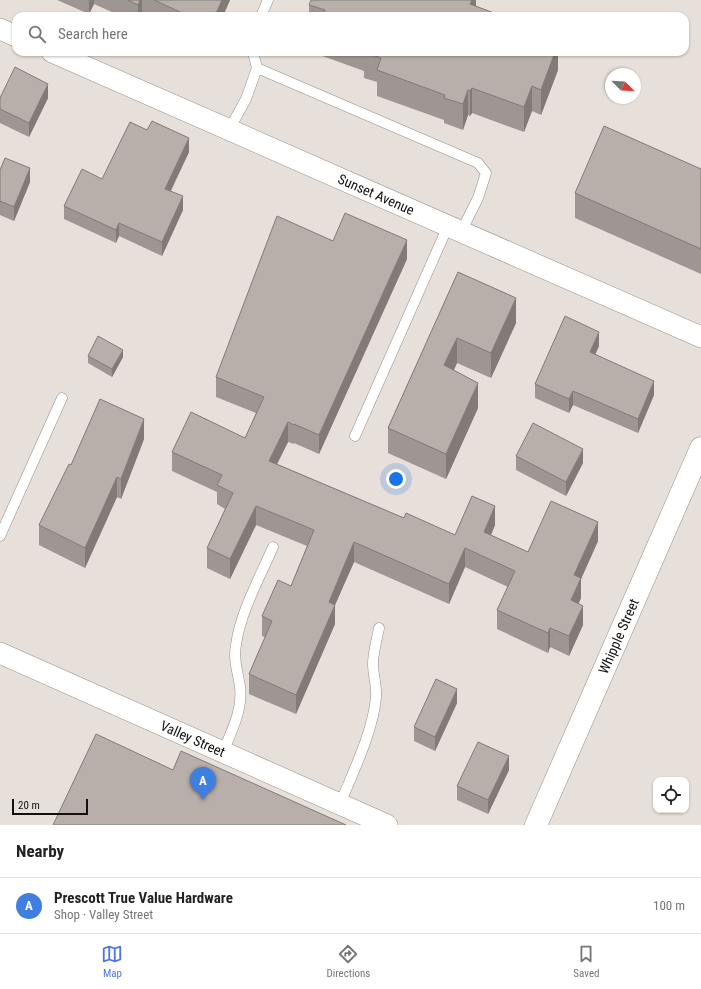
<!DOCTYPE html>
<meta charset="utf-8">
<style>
:root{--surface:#fff;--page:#f2f2f2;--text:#222;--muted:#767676;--line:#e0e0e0;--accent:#4c76e9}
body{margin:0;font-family:"Roboto Condensed",sans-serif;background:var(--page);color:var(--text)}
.controls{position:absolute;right:12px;bottom:12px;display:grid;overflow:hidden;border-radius:8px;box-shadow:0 1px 3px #0004}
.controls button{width:36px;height:36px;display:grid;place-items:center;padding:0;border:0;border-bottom:1px solid var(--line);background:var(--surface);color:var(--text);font:20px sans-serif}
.compass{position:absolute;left:605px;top:68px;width:36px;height:36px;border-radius:50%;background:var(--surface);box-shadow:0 1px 3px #0004;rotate:114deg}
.scale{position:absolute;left:12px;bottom:10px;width:76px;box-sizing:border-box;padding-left:4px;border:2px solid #13100e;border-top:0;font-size:11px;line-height:14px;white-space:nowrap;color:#13100e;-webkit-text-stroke:3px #e7dfd9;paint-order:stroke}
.you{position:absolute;left:396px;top:479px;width:14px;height:14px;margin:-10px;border:3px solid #fff;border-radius:50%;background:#1a73e8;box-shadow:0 0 0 6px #1a73e833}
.badge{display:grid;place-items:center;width:26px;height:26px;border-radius:50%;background:var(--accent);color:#fff;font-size:13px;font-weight:700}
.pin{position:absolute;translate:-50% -33px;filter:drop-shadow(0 1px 2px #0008)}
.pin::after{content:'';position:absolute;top:21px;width:14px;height:12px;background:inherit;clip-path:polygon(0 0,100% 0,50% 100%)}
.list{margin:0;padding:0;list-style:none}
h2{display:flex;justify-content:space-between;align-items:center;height:52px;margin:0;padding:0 16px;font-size:17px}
h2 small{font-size:13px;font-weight:400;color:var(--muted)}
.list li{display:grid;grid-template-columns:26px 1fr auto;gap:12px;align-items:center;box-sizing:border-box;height:56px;padding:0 16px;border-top:1px solid var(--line)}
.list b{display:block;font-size:15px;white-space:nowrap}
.list p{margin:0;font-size:13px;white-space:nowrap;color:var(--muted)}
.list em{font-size:13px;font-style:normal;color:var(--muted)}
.icon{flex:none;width:22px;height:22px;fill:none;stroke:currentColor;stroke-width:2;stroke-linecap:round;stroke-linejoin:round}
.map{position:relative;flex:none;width:701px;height:825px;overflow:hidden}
.search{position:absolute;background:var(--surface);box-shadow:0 1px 3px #0004;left:12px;right:12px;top:12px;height:44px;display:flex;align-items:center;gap:10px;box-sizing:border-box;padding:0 14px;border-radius:12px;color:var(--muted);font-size:15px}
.sheet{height:108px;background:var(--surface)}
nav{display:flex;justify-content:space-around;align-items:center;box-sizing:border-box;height:56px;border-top:1px solid var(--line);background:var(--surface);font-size:11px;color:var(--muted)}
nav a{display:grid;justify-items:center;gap:2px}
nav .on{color:var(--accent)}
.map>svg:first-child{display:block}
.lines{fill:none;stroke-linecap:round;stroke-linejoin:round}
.service-casing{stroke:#968e89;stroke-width:11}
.minor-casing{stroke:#968e89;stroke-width:22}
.tertiary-casing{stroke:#968e89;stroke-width:23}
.service{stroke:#fff;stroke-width:10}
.minor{stroke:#fff;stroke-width:21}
.tertiary{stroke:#fff;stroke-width:22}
.wall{fill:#9e9692}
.shaded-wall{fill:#817a77}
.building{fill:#b8afaa;stroke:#817a77}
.labels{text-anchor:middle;stroke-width:3;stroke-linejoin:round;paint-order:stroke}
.street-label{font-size:14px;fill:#13100e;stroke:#e7dfd9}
</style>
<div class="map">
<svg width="701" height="825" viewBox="0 0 701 825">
<rect width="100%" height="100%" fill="#e7dfd9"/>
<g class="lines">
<g class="service-casing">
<path id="service" d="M261 16 268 0
M257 68 478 163 486 173 478 198 461 232
M229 130 246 99 257 68 253 52
M355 436 448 226
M0 536 62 398
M223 752C231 732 243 710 240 687 238 672 233 660 236 645 240 613 260 577 273 547
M340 804C353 772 373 732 376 697 377 686 373 675 373 664 373 652 377 639 379 628"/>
</g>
<g class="minor-casing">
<g id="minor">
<path d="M0 29 16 36"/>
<path id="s1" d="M52 52 701 337"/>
<path id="s2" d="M0 653 387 825"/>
</g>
</g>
<g class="tertiary-casing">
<g id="tertiary">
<path id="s3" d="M536 825 701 448"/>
</g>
</g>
<use href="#service" class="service"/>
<use href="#minor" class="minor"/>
<use href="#tertiary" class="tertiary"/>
</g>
<path class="wall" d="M57 0H230L223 16H147L142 14V16H121L94 4 89 14Z
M476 0V6L502 16H309V5Z
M317 52H558V70L541 115 532 111 524 132 472 113 470 116 468 115 463 130 444 123V120L377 96V82L364 78V71L317 54Z
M0 98H48L29 137 0 123Z
M189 152 171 191 183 210 162 256 119 236 116 243 64 219V206L102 179Z
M701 169V274L575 218V193Z
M0 170 30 182 14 221 0 215Z
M333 241 407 259 319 454 294 443V444L288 442 277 464 404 518 455 535 495 525 491 535 528 552 598 541 581 579V598L578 604 583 625 569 656 550 647 548 653 497 629V610L508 587 465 567 449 604 354 562 335 605V624L296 714 249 694V674L265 637 262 636V616L291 586 307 546 256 525 230 579 207 568V548L225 509 217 504V492L172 471V452L245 438 256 413 216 397V377Z
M458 272 516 323 491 378 457 363 454 370 478 408 446 479 388 453V428Z
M599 346 595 354 654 395 638 433 573 405 569 413 535 398V384Z
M88 356 123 357 112 377 88 363Z
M144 439 121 499 117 497 85 568 39 545V525L71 465Z
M516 456 583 463 566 496 516 470Z
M457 703 435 751 414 741V727Z
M509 770 488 814 457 800V786Z"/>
<path class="shaded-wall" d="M89 0H94V4L89 14Z
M140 0H142V16H138V5Z
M222 0H230L223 16H215Z
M472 0H476V14L470 4Z
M555 52H558V70L541 115V90Z
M48 84V98L29 137V123Z
M532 86V111L524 132V107Z
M472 88V113L470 116V91Z
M468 90V115L463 130V104Z
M189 138V152L165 202V189Z
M30 168V182L14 221V207Z
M183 196V210L162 256V242Z
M119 223V236L116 243V230Z
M407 240V259L319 454V435Z
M516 298V323L491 378V353Z
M599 332V346L590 366V352Z
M457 338V363L444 390V365Z
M123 350V357L112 377V369Z
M654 381V395L638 433V419Z
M478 383V408L446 479V454Z
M573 391V405L569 413V399Z
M144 419V439L121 499V479Z
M288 422V442L269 480V461Z
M583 449V463L566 496V482Z
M117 477V497L85 568V548Z
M256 506V525L230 579V559Z
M495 506V525L484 551V532Z
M598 522V541L581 579V598L571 620V600L574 575Z
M354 542V562L335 605V624L296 714V695L329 602Z
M465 548V567L449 604V584Z
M583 606V625L569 656V636Z
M550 628V647L548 653V633Z
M457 689V703L435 751V737Z
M509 756V770L488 814V800Z"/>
<path class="building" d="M128 0H140L138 5Z
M154 0H222L215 16H189Z
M311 0H472L470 4 502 16H322L325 10 309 5Z
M364 52H555L541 90 532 86 524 107 472 88 470 91 468 90 463 104 444 98 445 95 377 70 381 58Z
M15 67 48 84 29 123 0 109V98Z
M152 121 189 138 165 189 183 196 162 242 119 223 116 230 64 206 82 169 102 179 130 122 147 130Z
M604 126 701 169V249L575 193Z
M5 158 30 168 14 207 0 201V170Z
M345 213 407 240 319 435 294 424V425L288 422 269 461 404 518 406 513 455 535 472 496 495 506 484 532 528 552 551 501 598 522 574 575 581 578 571 600 583 606 569 636 550 628 548 633 497 610 515 571 465 548 449 584 354 542 329 602 335 605 296 695 249 674 272 621 262 616 278 580 291 586 314 530 256 506 230 559 207 548 233 493 217 485 222 475 172 452 191 412 245 438 264 397 216 377 277 216 333 241Z
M458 272 516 298 491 353 457 338 444 365 478 383 446 454 388 428Z
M565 316 599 332 590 352 654 381 638 419 573 391 569 399 535 384Z
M98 336 123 350 112 369 88 356Z
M100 399 144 419 121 479 117 477 85 548 39 525 69 464 71 465Z
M533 423 583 449 566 482 516 456Z
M436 679 457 689 435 737 414 727Z
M96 734 173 770 181 751 346 825H53Z
M478 742 509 756 488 800 457 786Z"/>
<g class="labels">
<g class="street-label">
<text dy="5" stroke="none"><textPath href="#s1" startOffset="354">Sunset Avenue</textPath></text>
<text dy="5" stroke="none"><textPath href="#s3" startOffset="206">Whipple Street</textPath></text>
<text dy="5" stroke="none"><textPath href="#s2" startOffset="211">Valley Street</textPath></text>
</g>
</g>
</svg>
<div class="controls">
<button><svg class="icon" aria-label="locate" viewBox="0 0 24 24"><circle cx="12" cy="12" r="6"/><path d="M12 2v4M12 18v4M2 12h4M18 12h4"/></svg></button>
</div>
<svg class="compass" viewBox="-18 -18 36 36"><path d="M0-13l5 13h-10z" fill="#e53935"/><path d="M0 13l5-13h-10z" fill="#767676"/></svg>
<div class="scale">20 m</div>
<div class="you"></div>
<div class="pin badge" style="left:203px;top:800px;background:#3f7fe0">A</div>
<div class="search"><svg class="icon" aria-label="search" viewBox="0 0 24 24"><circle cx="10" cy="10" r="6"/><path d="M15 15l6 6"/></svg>Search here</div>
</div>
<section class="sheet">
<h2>Nearby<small></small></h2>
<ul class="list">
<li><span class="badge" style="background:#3f7fe0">A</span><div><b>Prescott True Value Hardware</b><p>Shop · Valley Street</p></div><em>100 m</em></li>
</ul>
</section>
<nav>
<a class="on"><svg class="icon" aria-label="map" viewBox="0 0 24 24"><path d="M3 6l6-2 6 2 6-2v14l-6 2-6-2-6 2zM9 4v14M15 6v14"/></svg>Map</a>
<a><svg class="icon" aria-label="directions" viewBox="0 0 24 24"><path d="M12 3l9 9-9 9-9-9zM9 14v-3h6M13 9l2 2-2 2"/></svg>Directions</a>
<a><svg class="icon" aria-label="saved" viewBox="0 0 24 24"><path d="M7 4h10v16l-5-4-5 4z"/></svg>Saved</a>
</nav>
